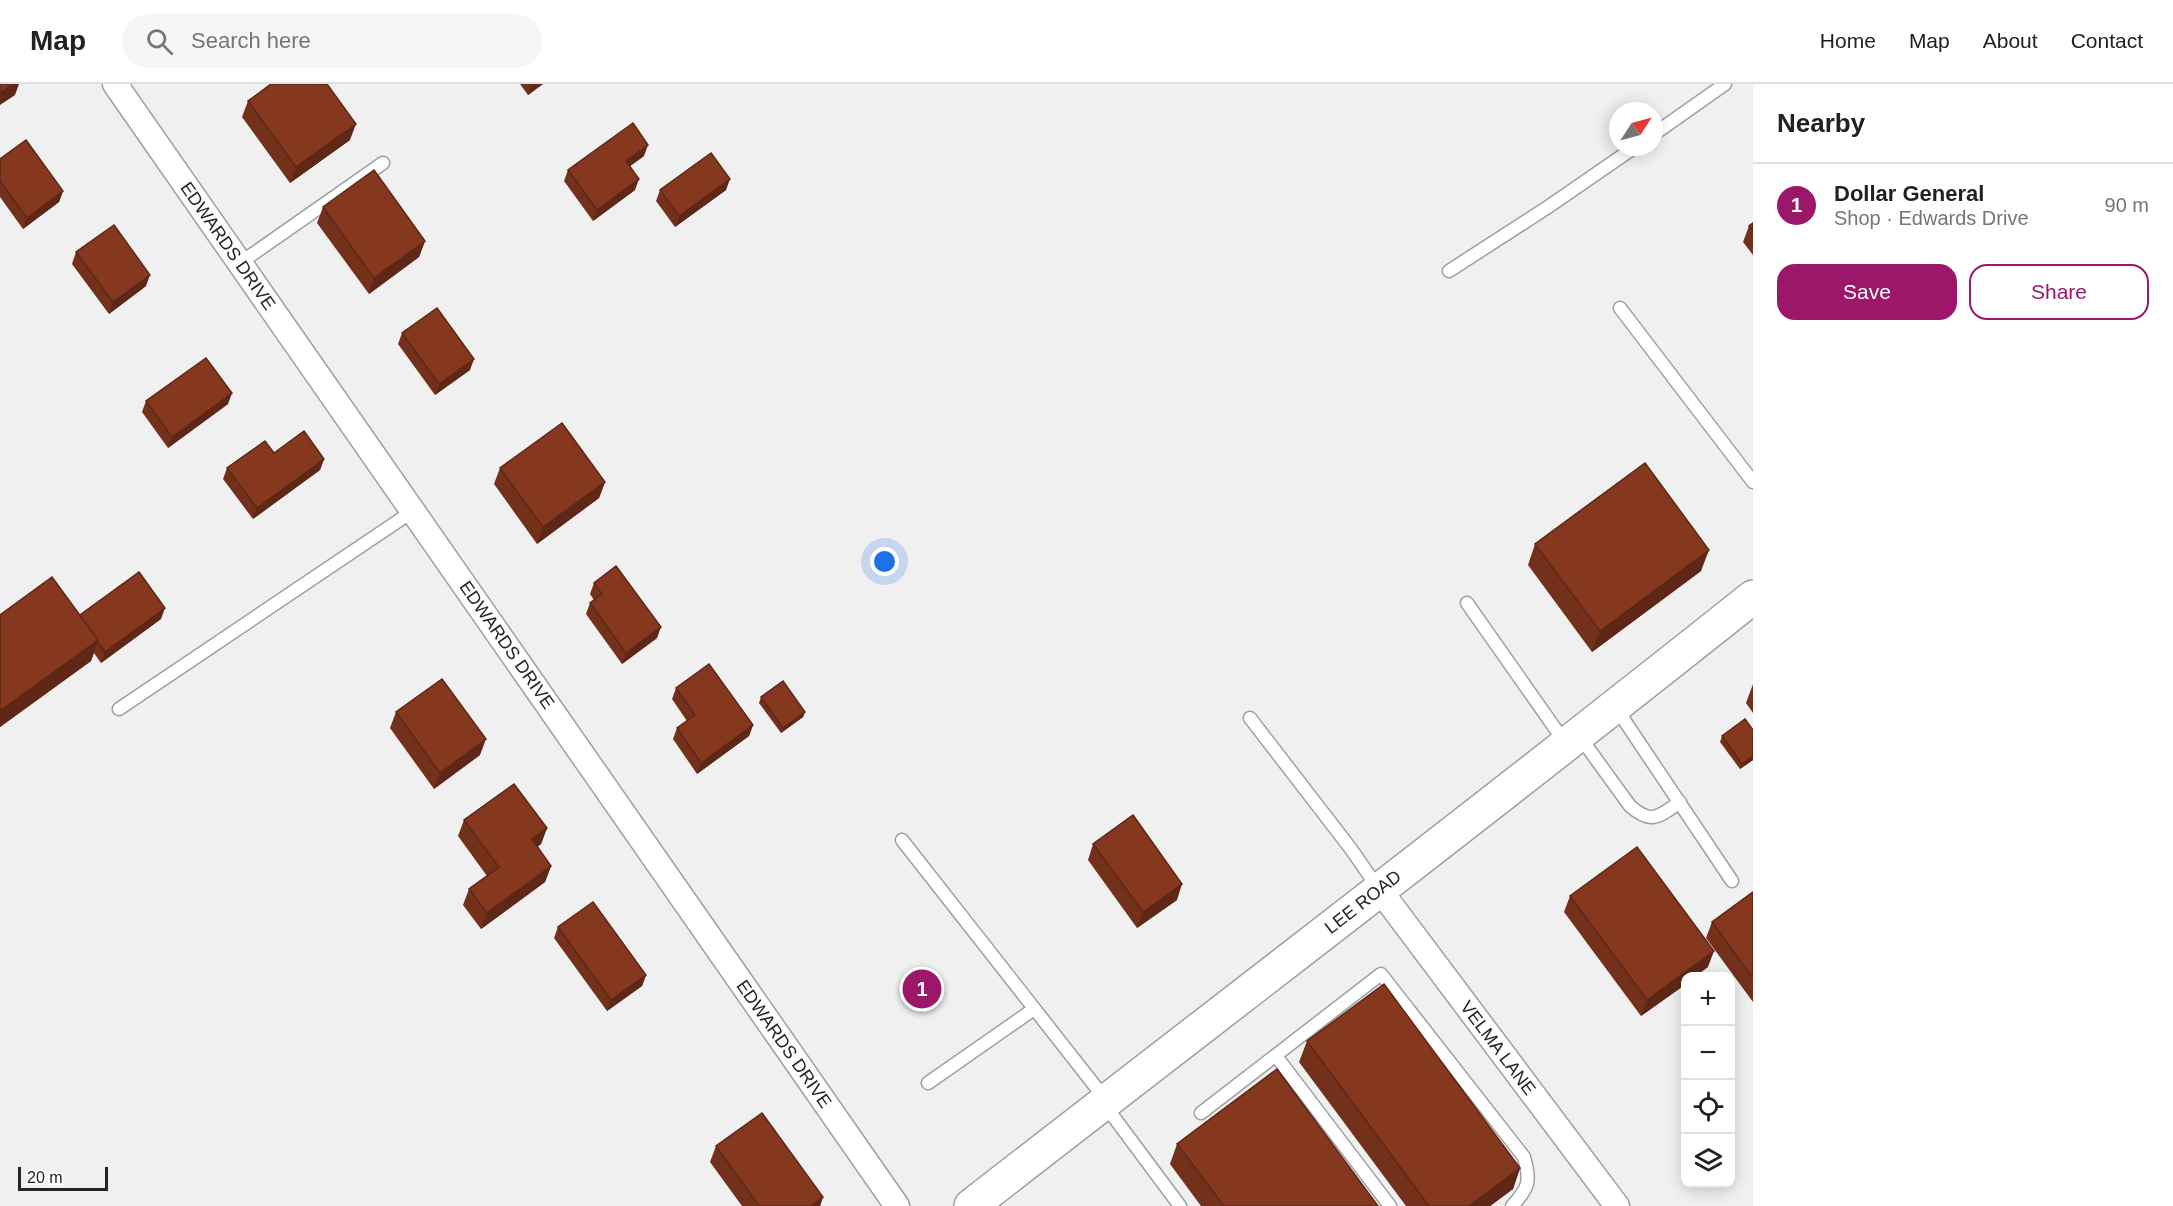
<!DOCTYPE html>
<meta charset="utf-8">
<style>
:root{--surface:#fff;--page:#f6f6f6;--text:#202124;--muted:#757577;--line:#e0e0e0;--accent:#9c176a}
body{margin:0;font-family:Arial,sans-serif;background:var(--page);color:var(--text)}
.controls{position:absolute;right:18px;bottom:18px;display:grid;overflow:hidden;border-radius:12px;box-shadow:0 3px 15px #0003}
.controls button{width:54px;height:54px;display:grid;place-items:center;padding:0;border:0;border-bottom:2px solid var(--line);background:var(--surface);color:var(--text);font:30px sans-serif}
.compass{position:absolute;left:1609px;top:18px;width:54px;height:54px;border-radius:50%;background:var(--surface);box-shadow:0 3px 15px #0003;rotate:54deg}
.scale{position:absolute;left:18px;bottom:15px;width:90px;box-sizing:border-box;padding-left:6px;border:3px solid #242424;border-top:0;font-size:16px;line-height:21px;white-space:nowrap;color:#242424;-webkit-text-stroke:4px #fdfdff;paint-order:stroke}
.you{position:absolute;left:885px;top:478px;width:21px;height:21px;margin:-15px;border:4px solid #fff;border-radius:50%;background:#1a73e8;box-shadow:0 0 0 9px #1a73e833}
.badge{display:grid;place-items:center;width:39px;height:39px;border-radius:50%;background:var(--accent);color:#fff;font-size:20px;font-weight:700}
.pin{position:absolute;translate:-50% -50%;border:3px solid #fff;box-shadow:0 2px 6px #0006}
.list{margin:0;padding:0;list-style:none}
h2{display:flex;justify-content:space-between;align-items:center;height:78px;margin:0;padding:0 24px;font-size:26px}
h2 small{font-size:20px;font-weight:400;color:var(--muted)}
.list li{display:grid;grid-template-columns:39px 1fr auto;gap:18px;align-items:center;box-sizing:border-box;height:84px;padding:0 24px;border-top:2px solid var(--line)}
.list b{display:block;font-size:22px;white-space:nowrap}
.list p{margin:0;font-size:20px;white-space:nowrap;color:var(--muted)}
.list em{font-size:20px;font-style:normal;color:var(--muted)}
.actions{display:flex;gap:12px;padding:18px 24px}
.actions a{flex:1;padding:14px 0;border:2px solid var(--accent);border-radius:18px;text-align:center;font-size:21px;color:var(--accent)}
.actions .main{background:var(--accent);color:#fff}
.icon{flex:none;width:33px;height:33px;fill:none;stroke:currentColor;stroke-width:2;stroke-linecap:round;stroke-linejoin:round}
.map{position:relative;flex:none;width:1753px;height:1122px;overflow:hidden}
header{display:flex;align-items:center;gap:36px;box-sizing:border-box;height:84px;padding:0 30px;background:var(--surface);border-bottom:2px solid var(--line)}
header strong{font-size:28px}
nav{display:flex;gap:33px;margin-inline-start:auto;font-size:21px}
.search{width:420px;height:54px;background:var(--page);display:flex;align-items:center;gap:15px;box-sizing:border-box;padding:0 21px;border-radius:33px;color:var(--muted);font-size:22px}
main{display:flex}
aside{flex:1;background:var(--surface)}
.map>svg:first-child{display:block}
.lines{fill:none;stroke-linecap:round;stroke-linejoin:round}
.lane-casing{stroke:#9e9fa0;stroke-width:15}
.street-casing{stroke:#9e9fa0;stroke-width:27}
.secondary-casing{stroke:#9e9fa0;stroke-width:36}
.lane{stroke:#fff;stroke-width:12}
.street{stroke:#fff;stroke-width:24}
.secondary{stroke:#fff;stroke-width:33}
.wall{fill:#73301b}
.shaded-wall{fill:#5e2716}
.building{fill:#86381f;stroke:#5e2716;stroke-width:1.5}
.labels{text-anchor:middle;stroke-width:6;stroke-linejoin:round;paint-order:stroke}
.street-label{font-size:18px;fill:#242424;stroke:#fdfdff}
</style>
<header>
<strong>Map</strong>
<div class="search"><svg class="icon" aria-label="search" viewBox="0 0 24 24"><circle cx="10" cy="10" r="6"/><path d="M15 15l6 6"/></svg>Search here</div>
<nav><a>Home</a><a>Map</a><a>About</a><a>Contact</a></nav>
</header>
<main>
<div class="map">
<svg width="1753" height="1122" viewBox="0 0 1753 1122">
<rect width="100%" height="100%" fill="#f0f0f1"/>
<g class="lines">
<g class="lane-casing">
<path id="lane" d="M1654 50 1725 0
M240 179 383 79
M1449 187 1548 123 1635 63
M1620 224 1753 398
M1467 519 1566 660
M1616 624 1732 797
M119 625 413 427
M1250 634 1351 765 1378 804
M1580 653 1630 722C1652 741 1658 733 1680 718
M902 756 1106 1016
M1276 972 1390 1122
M928 999 1034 925
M1104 1020 1180 1122
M1201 1029 1381 890 1524 1073C1531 1097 1529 1104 1512 1122"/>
</g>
<g class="street-casing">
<path id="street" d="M115 0 897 1122
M1379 805 1617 1122"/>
</g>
<g class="secondary-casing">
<path id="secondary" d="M971 1122C1232 919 1495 719 1753 513"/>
</g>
<use href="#lane" class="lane"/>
<use href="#street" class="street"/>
<use href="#secondary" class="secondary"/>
</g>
<path class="wall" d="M520 0H543L528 11Z
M248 17 350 56 290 99 242 33Z
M644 72 630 82 635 106 593 137 564 97 568 86Z
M0 75 63 107 59 118 23 145 0 113Z
M660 106H726L675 143 656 117Z
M323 123 425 157 419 173 369 210 317 139Z
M1753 139V171L1743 158 1749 142Z
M76 168 146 202 109 230 72 180Z
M402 249 470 286 435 311 398 260Z
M146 317 228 320 168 364 142 328Z
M324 375 320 386 253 435 223 395 227 384Z
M500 384 605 398 599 414 537 460 494 400Z
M1535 460 1701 487 1592 568 1528 481Z
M594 499 657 554 622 580 586 530 590 519 594 516 590 510Z
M0 531H80L161 535 101 579 94 569 91 577 0 643Z
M1753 600V629L1746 619Z
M676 604 753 641 749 652 697 690 673 655 677 644 687 637 672 615Z
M761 613 805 628 803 633 781 649 759 619Z
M396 628 480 671 434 705 390 644Z
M1753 646V676L1740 685 1720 658 1722 652Z
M464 736 547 744 541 760 537 763 551 782 545 798 481 845 463 821 469 805 487 792 458 752Z
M1093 760 1177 816 1137 844 1088 776Z
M1753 808V918L1706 854 1712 838Z
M1570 812 1708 883 1686 892V900L1641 932 1564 828Z
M558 843 646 891 642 902 607 927 554 854Z
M1307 957 1520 1084 1513 1105 1490 1122H1406L1299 978Z
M1177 1060 1378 1122H1201L1170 1080Z
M716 1062 823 1113 820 1122H742L710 1078Z"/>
<path class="shaded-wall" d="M13 0H19L15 11 0 21V9Z
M532 0H543L528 11Z
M356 40 350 56 290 99 296 83Z
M648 61 644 72 622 88 626 77Z
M639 95 635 106 593 137 597 126Z
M730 95 726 106 675 143 679 132Z
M63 107 59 118 23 145 27 134Z
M425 157 419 173 369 210 374 194Z
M150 191 146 202 109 230 113 218Z
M474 275 470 286 435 311 439 300Z
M232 309 228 320 168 364 172 353Z
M324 375 320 386 253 435 257 424Z
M605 398 599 414 537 460 543 443Z
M1709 466 1701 487 1592 568 1600 547Z
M165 524 161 535 101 579 105 568Z
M661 543 657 554 622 580 626 569Z
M98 556 91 577 0 643V627Z
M805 628 803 633 781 649 783 644Z
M753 641 749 652 697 690 701 679Z
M486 655 480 671 434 705 440 689Z
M1753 672V676L1740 685 1742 680Z
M547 744 541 760 526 771 532 755Z
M551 782 545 798 481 845 487 829Z
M1182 800 1177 816 1137 844 1143 828Z
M1714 867 1708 883 1696 892H1686V900L1641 932 1647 916Z
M646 891 642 902 607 927 611 916Z
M1520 1084 1513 1105 1490 1122H1469Z
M823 1113 820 1122H811Z"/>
<path class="building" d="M0 0H13L0 9Z
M271 0H327L356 40 296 83 248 17Z
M633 39 648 61 626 77 639 95 597 126 568 86Z
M26 56 63 107 27 134 0 97V75Z
M711 69 730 95 679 132 660 106Z
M374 86 425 157 374 194 323 123Z
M1753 139V147L1749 142Z
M114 141 150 191 113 218 76 168Z
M437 224 474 275 439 300 402 249Z
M206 274 232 309 172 353 146 317Z
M562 339 605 398 543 443 500 384Z
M304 347 324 375 257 424 227 384 265 357 274 369Z
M1645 379 1709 466 1600 547 1535 460Z
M616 482 661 543 626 569 590 519 602 510 594 499Z
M139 488 165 524 105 568 97 557 98 556 80 531Z
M52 493 98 556 0 627V531Z
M709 580 753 641 701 679 677 644 695 631 676 604Z
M442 595 486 655 440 689 396 628Z
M783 597 805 628 783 644 761 613Z
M1745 635 1753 646V672L1742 680 1722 652Z
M514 700 547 744 532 755 551 782 487 829 469 805 499 783 464 736Z
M1133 731 1182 800 1143 828 1093 760Z
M1637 763 1714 867 1647 916 1570 812Z
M1753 808V894L1712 838Z
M593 818 646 891 611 916 558 843Z
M1384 900 1520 1084 1469 1122H1429L1307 957Z
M1277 985 1378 1122H1224L1177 1060Z
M762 1029 823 1113 811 1122H759L716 1062Z"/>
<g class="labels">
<g class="street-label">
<text transform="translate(228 162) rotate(55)" y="6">EDWARDS DRIVE</text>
<text transform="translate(507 561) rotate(55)" y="6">EDWARDS DRIVE</text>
<text transform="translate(1363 818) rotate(-38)" y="6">LEE ROAD</text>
<text transform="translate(784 960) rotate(55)" y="6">EDWARDS DRIVE</text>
<text transform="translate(1498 964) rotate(53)" y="6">VELMA LANE</text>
</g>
</g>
</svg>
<div class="controls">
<button>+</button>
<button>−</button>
<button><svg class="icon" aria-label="locate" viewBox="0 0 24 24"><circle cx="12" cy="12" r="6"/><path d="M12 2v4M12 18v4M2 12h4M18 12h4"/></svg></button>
<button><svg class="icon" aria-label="layers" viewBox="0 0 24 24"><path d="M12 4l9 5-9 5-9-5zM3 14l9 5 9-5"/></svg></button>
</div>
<svg class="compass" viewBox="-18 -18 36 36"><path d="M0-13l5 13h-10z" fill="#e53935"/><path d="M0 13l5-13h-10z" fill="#757577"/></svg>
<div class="scale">20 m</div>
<div class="you"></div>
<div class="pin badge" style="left:922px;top:905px">1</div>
</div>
<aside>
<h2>Nearby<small></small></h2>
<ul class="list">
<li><span class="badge">1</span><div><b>Dollar General</b><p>Shop · Edwards Drive</p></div><em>90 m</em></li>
</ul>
<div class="actions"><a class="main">Save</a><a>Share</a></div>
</aside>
</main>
